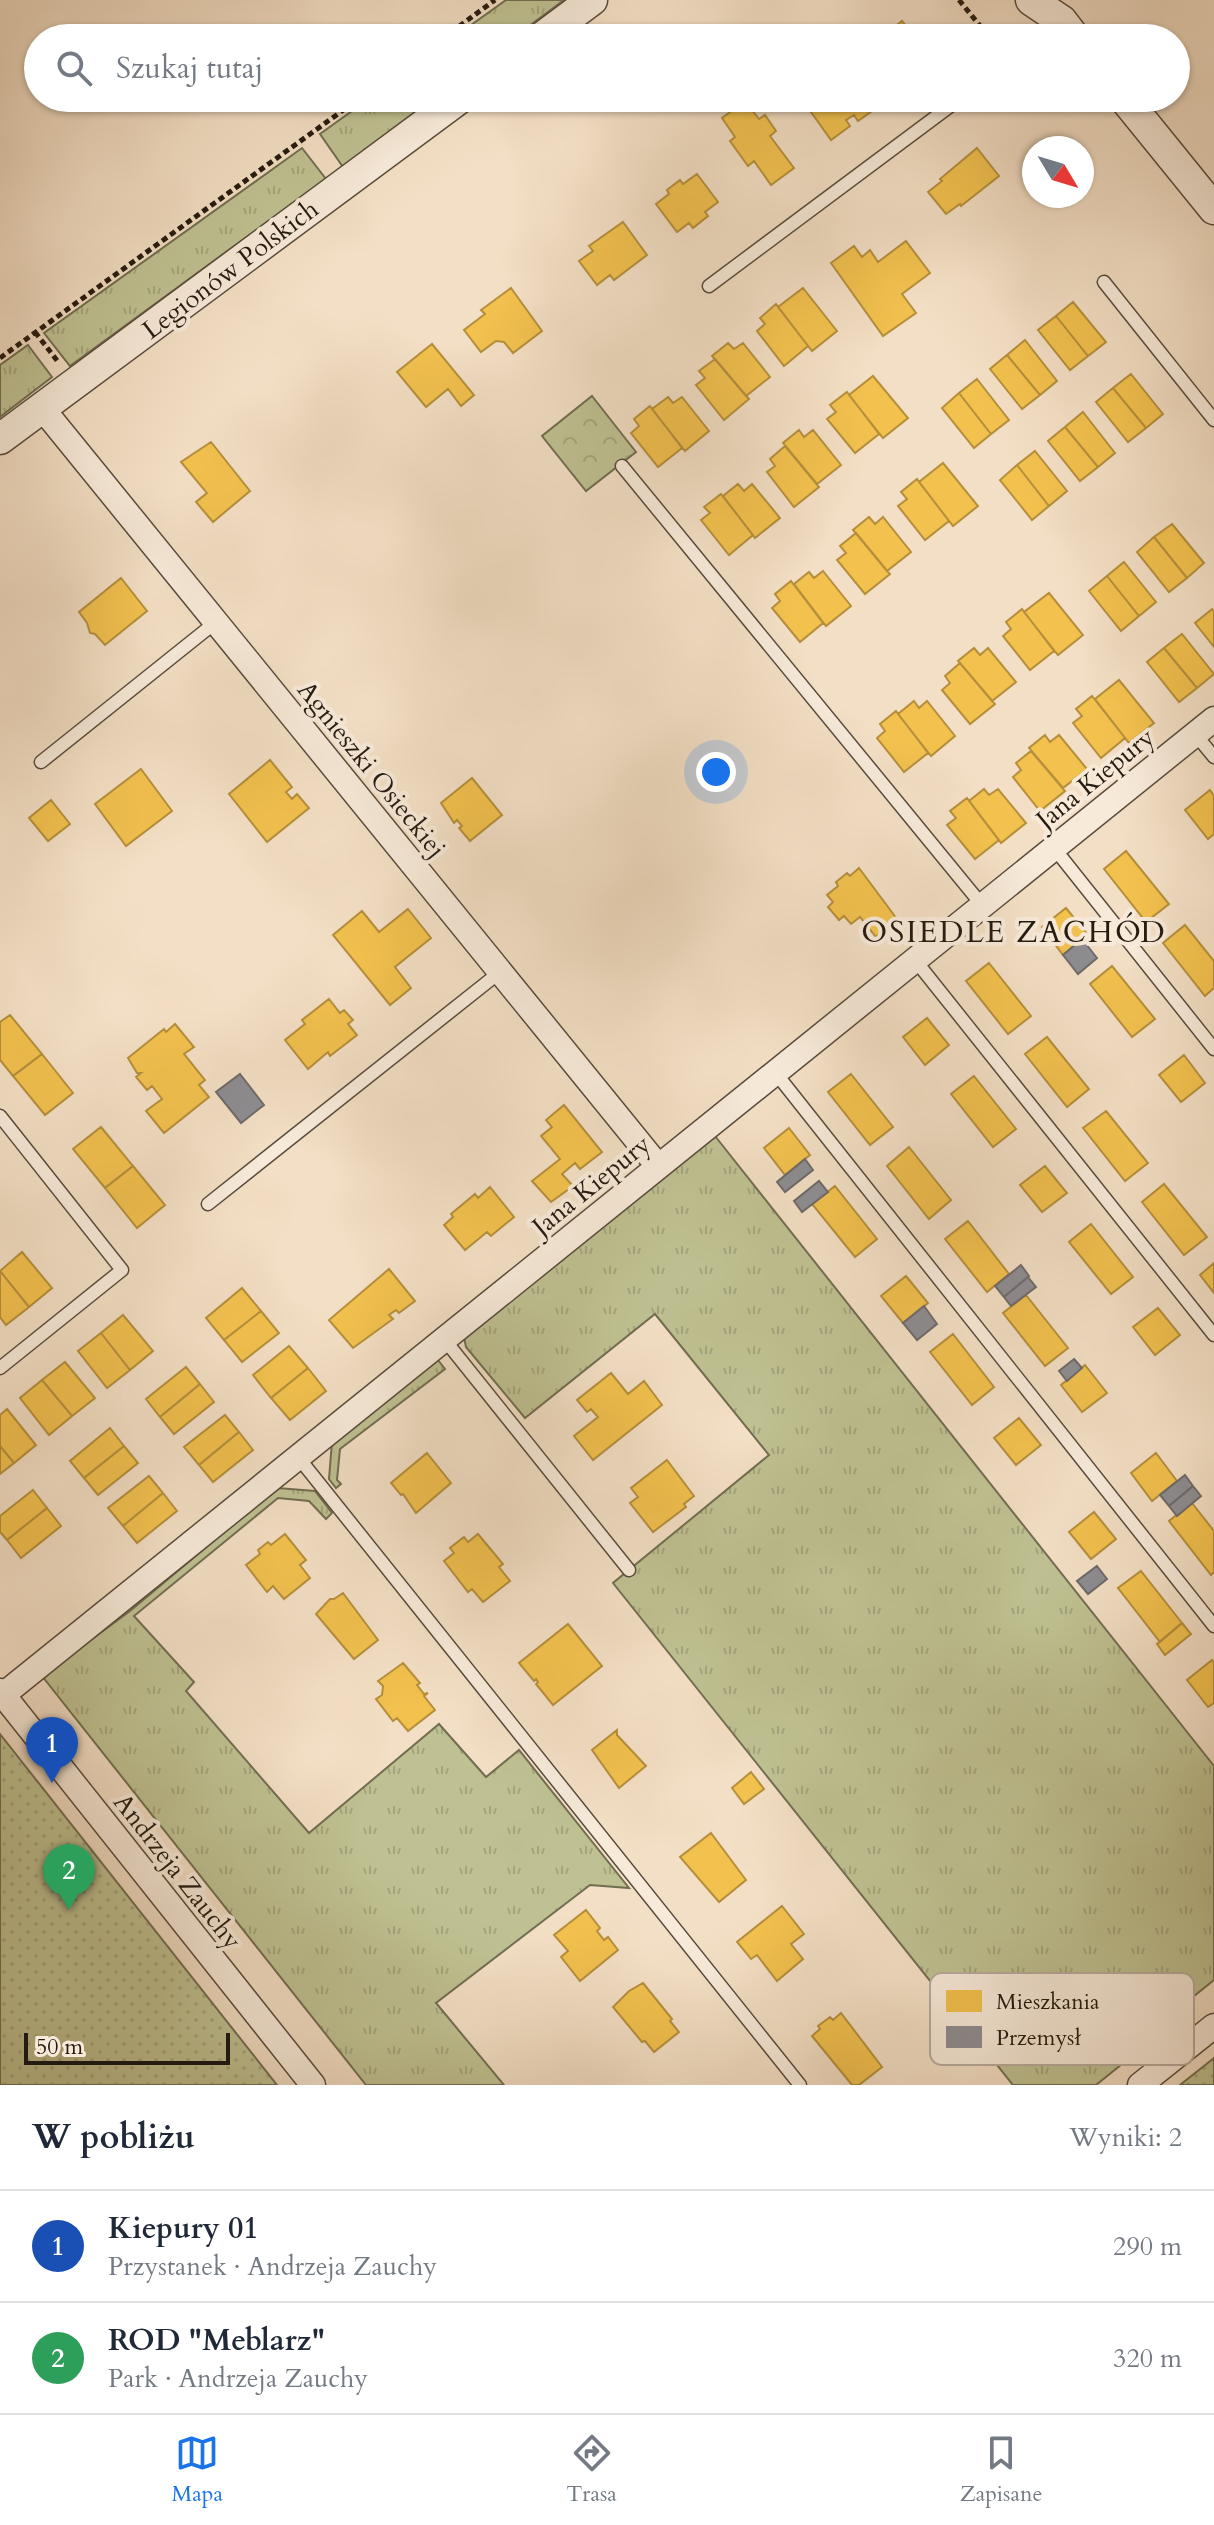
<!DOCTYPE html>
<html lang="pl">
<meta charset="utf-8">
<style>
:root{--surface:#fff;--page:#f6f6f7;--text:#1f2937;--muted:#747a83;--line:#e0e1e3;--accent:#1a73e8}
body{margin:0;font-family:Cardo,serif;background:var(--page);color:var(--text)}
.compass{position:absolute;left:1022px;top:136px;width:72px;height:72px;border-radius:50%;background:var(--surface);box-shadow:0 2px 6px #0004;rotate:128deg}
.scale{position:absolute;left:24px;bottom:20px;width:206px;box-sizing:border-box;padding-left:8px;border:4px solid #261b10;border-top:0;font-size:22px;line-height:28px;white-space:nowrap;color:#261b10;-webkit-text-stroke:6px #f7ead9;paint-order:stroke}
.you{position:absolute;left:716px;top:772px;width:28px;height:28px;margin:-20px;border:6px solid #fff;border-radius:50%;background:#1a73e8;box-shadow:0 0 0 12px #1a73e833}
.badge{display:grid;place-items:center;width:52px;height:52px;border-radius:50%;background:var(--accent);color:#fff;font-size:26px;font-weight:700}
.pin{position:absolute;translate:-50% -66px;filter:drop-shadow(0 2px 4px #0008)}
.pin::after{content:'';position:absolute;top:42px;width:28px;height:24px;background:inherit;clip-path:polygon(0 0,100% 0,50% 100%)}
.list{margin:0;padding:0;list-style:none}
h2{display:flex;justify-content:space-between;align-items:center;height:104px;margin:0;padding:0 32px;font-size:34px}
h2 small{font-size:26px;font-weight:400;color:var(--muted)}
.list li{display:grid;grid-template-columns:52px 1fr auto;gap:24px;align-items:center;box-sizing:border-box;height:112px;padding:0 32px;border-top:2px solid var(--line)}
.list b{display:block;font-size:30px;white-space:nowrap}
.list p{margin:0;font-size:26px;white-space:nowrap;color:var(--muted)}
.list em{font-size:26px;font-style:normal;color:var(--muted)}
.icon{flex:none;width:44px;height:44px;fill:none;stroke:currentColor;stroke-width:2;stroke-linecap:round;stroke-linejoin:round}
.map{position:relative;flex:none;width:1214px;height:2085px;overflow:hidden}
.search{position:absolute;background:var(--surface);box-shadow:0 2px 6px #0004;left:24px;right:24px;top:24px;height:88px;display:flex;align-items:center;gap:20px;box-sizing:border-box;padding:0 28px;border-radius:44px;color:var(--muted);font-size:30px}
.sheet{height:328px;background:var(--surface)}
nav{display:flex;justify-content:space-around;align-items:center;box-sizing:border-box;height:112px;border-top:2px solid var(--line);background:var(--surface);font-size:22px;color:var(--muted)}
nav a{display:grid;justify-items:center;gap:4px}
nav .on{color:var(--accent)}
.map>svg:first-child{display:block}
.grass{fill:url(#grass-tufts);stroke:#726e51;stroke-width:2}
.park{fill:url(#park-crowns);stroke:#726e51;stroke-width:2}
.garden{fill:url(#garden-dots);stroke:#726e51;stroke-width:2}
.homes{fill:#f2c14e;stroke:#b58f3b;stroke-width:2}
.industry{fill:#8d8d92;stroke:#6e6b6b;stroke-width:2}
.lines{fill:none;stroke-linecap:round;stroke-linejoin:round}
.service-casing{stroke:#594c3d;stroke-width:15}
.minor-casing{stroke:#594c3d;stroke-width:27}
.tertiary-casing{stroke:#594c3d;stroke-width:33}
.path{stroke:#261b10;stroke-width:5;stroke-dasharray:6 4;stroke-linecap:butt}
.service{stroke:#f7ead9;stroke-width:12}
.minor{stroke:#f7ead9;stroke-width:24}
.tertiary{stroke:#f7ead9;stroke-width:30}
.labels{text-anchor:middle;stroke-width:8;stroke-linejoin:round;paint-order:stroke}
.street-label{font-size:26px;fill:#261b10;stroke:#f7ead9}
.quarter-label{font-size:30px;letter-spacing:2px;fill:#261b10;stroke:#f7ead9}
.key{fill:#f7ead9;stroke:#b8ac9d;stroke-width:2}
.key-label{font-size:22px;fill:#261b10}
</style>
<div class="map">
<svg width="1214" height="2085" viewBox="0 0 1214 2085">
<defs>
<pattern id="grass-tufts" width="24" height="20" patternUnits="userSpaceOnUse" patternTransform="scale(2)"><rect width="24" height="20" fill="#bfc192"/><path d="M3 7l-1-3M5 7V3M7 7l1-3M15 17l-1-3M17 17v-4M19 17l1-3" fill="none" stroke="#a4a57d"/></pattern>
<pattern id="park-crowns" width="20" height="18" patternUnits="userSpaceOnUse" patternTransform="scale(2)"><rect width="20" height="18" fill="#bfc192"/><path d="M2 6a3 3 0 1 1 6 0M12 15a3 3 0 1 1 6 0" fill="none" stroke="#a4a57d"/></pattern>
<pattern id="garden-dots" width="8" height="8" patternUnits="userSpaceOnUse" patternTransform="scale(2)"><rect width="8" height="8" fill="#bfc192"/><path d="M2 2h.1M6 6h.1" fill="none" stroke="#a4a57d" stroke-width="1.8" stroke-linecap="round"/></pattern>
</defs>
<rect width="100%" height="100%" fill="#f3dfc5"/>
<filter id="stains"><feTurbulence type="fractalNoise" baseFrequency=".0025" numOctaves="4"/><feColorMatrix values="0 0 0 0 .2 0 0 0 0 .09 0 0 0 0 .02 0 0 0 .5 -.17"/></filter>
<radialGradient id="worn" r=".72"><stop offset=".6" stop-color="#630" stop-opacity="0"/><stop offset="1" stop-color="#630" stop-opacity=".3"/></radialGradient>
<path class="grass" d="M506 0H564L513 38H453Z
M370 98H434L343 167 320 134Z
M302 148 326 179 70 366 44 333Z
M28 345 52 377 0 417V365Z
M715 1136 1214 1766V1980L1188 2001 1193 2007 1096 2085H1013L613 1583 769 1455 655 1314 525 1418 466 1347 464 1337Z
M438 1360 445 1369 340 1449 337 1480 341 1484 336 1488 329 1479 332 1442Z
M277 1488 315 1491 332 1513 326 1519 309 1501 278 1498 134 1616 194 1682 186 1691 309 1833 439 1724 486 1777 519 1750 629 1888 590 1885 436 2003 504 2085H366L42 1676 130 1611Z"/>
<path class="park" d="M592 396 636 452 586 491 542 436Z"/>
<path class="garden" d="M0 1734 277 2085H0Z
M1214 2058V2085H1180Z"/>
<path class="homes" d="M902 21 916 38H881Z
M801 98H862L872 111 858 121 854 115 846 120 850 126 831 140Z
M745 101 759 119 765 115 776 131 770 136 794 168 771 185 754 161 748 166 730 141 735 137 722 118Z
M977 148 999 176 961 206 960 204 946 214 928 192 942 181 940 179Z
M697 174 718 202 705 212 708 216 693 228 689 223 677 232 656 204 669 194 667 190 680 180 683 184Z
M623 222 647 255 614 280 610 275 597 285 579 261 593 251 589 246Z
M906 241 930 273 902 294 916 313 883 336 831 263 854 246 862 257 870 250 878 262Z
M511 288 542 331 513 353 504 342 496 341 481 352 464 330 485 314 481 310Z
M803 288 837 331 812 351 778 307Z
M1073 302 1106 342 1088 356 1056 316Z
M776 304 808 346 784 366 757 331 765 324 760 318Z
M1056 316 1088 356 1070 370 1038 330Z
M1025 340 1057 381 1040 395 1007 355Z
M728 343 734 349 743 343 770 377 746 396 712 356Z
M432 344 474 395 461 406 448 389 426 407 397 372Z
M1007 355 1040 395 1022 409 990 369Z
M715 359 749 399 724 420 696 385 705 378 699 371Z
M1131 374 1163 414 1146 428 1113 388Z
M873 376 908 418 883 438 849 395Z
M977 379 1009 420 991 434 959 393Z
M1113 388 1146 428 1128 442 1096 402Z
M847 392 879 434 855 453 827 419 836 412 830 405Z
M959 393 991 434 974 448 942 408Z
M668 397 673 403 682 397 709 431 685 451 652 409Z
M650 406 682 448 658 467 631 433 639 426 634 419Z
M1083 412 1115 453 1098 467 1065 427Z
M1065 427 1098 467 1080 481 1048 441Z
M799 430 804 437 813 430 841 465 817 484 783 443Z
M211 442 250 491 213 522 196 502 207 493 181 462Z
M785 446 819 487 794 507 767 472 775 466 770 459Z
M1035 451 1067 491 1049 506 1017 465Z
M943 463 978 506 953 526 919 482Z
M1017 465 1049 506 1032 520 1000 480Z
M917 479 949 521 925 540 898 506 907 499 901 492Z
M738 484 744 491 752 484 780 518 755 538 723 496Z
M721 494 753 535 729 555 701 520 710 513 704 507Z
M869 517 875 524 883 517 911 552 887 571 853 530Z
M1172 524 1204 563 1187 578 1154 537Z
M856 533 890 574 865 594 837 560 846 553 840 546Z
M1154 537 1187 578 1169 592 1137 552Z
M1124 562 1156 602 1139 616 1107 576Z
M823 571 851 606 826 626 794 584 809 572 814 578Z
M1107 576 1139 616 1121 631 1089 591Z
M121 578 147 611 105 645 95 634 90 633 87 623 79 612Z
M791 581 823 623 800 642 772 608 780 601 775 594Z
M1049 593 1083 635 1058 655 1024 612Z
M1022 609 1054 651 1030 670 1003 636 1011 629 1006 622Z
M1212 609 1214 611V647L1195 623Z
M1182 634 1214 674 1197 688 1164 648Z
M974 648 980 655 988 648 1016 682 992 701 958 661Z
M1164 648 1197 688 1179 702 1147 662Z
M960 663 995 704 970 724 942 690 950 683 945 676Z
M1119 680 1154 723 1129 743 1095 699Z
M1092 696 1125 738 1101 758 1073 723 1082 716 1076 709Z
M914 701 919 708 927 701 955 736 931 756 898 714Z
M896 711 928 753 904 772 877 738 885 731 880 724Z
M1045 735 1050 742 1059 735 1087 769 1063 788 1029 748Z
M1031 751 1065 791 1040 811 1013 777 1021 770 1016 763Z
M270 760 292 787 286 792 292 799 297 794 309 808 267 842 229 794Z
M141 769 172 811 126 846 95 804Z
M472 778 502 815 470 841 459 828 462 826 457 820 454 823 441 803Z
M984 789 989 795 998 789 1026 823 1001 843 969 801Z
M1210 790 1214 796V834L1208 839 1185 810Z
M967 798 999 840 975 859 947 825 956 818 950 811Z
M51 800 70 824 48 841 29 818Z
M1126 851 1169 904 1146 922 1104 869Z
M859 868 897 919 876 937 860 917 851 924 844 916 839 920 828 907 833 902 827 895 838 886 836 882 847 873 850 876Z
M1066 908 1088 935 1063 955 1042 927Z
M408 909 431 938 395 967 411 988 390 1005 333 935 362 911 379 932Z
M1185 925 1214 961V988L1205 996 1163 943Z
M989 963 1031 1016 1008 1034 966 981Z
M1112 966 1155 1019 1132 1037 1090 984Z
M329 999 340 1013 344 1010 353 1020 348 1024 357 1035 330 1056 328 1052 308 1069 285 1040 305 1024 302 1020Z
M10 1015 42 1054 13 1076 0 1060V1022Z
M927 1018 949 1045 925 1065 903 1037Z
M175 1024 194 1047 184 1054 205 1080 199 1085 209 1097 164 1133 146 1111 162 1099 152 1086 147 1090 136 1077 141 1073H137L128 1058 164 1029 166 1032Z
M1047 1037 1089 1089 1067 1107 1025 1054Z
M42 1054 73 1093 45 1115 13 1076Z
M1184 1055 1205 1083 1181 1102 1159 1075Z
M851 1074 893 1127 870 1145 828 1092Z
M974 1076 1016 1129 993 1147 951 1094Z
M564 1105 602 1152 580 1169 575 1163 562 1174 573 1186 551 1202 532 1181 560 1159 541 1136 552 1127 546 1120Z
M1106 1111 1148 1163 1125 1181 1083 1128Z
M101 1127 133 1166 105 1188 73 1149Z
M789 1128 810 1155 785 1175 764 1148Z
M909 1147 951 1200 929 1219 887 1166Z
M133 1166 165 1205 137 1228 105 1188Z
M1045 1166 1067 1193 1042 1212 1020 1185Z
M1164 1184 1207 1237 1184 1255 1142 1202Z
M835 1186 877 1239 855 1257 812 1204Z
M490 1187 514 1217 491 1236 487 1232 465 1250 444 1225 453 1217 451 1214 475 1194 478 1198Z
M968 1221 1009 1274 987 1292 945 1239Z
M1091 1224 1133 1277 1111 1294 1069 1242Z
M22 1252 52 1288 29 1307 0 1271Z
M1214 1263V1293L1200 1275Z
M389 1269 415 1301 399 1313 396 1310 389 1315 393 1319 353 1348 329 1320Z
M0 1271 29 1307 6 1325 0 1317Z
M906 1276 928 1303 903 1323 881 1296Z
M242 1288 261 1311 224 1340 206 1318Z
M1026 1295 1068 1348 1045 1366 1003 1313Z
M1158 1308 1180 1335 1155 1355 1133 1327Z
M261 1311 279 1333 242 1362 224 1340Z
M123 1315 153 1351 130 1370 101 1333Z
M101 1333 130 1370 107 1388 78 1351Z
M953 1334 994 1387 972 1405 930 1352Z
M289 1346 308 1368 271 1398 253 1375Z
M65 1362 95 1398 72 1416 42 1380Z
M1085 1365 1107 1393 1082 1412 1061 1385Z
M186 1367 200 1384 160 1417 146 1399Z
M308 1368 326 1391 290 1420 271 1398Z
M611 1373 628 1394 644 1381 662 1405 593 1460 574 1436 598 1417 591 1409 587 1412 577 1400Z
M42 1380 72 1416 49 1435 20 1398Z
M200 1384 214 1402 174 1434 160 1417Z
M7 1409 36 1445 14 1463 0 1446V1415Z
M225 1415 239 1432 199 1465 184 1447Z
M1019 1418 1041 1445 1016 1465 994 1438Z
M110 1428 124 1446 84 1478 70 1461Z
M239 1432 253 1450 213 1482 199 1465Z
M0 1446 14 1463 0 1474Z
M124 1446 138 1463 98 1495 84 1478Z
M427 1453 451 1483 416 1513 403 1494 401 1495 391 1483Z
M1156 1453 1177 1481 1152 1501 1131 1473Z
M667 1460 694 1496 684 1504 686 1507 653 1532 630 1503 638 1497 631 1488Z
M149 1476 163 1493 123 1526 108 1508Z
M33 1490 47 1508 7 1540 0 1532V1516Z
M163 1493 177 1511 137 1543 123 1526Z
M1192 1503 1214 1531V1572L1211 1575 1169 1521Z
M47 1508 61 1526 21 1558 7 1540Z
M1094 1512 1116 1539 1091 1559 1069 1532Z
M285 1534 306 1560 300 1565 310 1578 284 1599 273 1586 267 1592 246 1565 260 1554 258 1550 268 1542 271 1545Z
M478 1534 503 1564 499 1567 510 1581 483 1602 472 1589 468 1592 444 1561 454 1553 450 1548 464 1537 468 1542Z
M1141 1571 1182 1623 1160 1642 1118 1588Z
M343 1593 378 1640 354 1659 316 1614 330 1599H334Z
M1182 1623 1191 1634 1165 1655 1157 1644Z
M568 1624 602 1666 553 1705 536 1684 538 1682 536 1679 534 1681 519 1663Z
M1212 1660 1214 1663V1703L1208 1707 1187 1680Z
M403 1663 420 1683 417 1685 424 1694 428 1693 424 1696 435 1710 408 1731 397 1718 393 1721 376 1699 382 1695 383 1686 378 1681Z
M617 1730V1735L646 1766 619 1788 592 1750Z
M751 1772 764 1789 744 1804 732 1788Z
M711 1833 746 1880 719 1902 680 1857Z
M782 1906 804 1934 791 1944 803 1959 777 1981 757 1955 751 1959 737 1942Z
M586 1910 600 1928 597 1931 604 1940 608 1937 618 1950 580 1981 561 1957 568 1951 554 1935Z
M643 1983 672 2019 670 2021 679 2032 654 2052 645 2041 642 2042 613 2007 629 1991Z
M841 2013 882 2067 859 2085H852L812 2036 820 2029 818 2026 830 2017 833 2020Z"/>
<path class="industry" d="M1082 939 1097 958 1078 974 1063 955Z
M240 1074 264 1105 241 1123 216 1092Z
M805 1159 813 1170 785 1192 777 1182Z
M819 1181 828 1192 802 1212 794 1201Z
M1021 1265 1029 1276 1004 1297 995 1286Z
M1028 1277 1036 1287 1011 1306 1004 1297Z
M924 1306 937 1324 917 1340 903 1323Z
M1074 1359 1082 1368 1067 1381 1059 1371Z
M1185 1475 1193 1486 1169 1506 1160 1495Z
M1193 1486 1201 1496 1177 1516 1169 1506Z
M1097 1566 1107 1579 1088 1594 1077 1581Z"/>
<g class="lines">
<g class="service-casing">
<path id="service" d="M1040 38 1062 21
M1104 282 1214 420
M709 286 961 98
M622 466 982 905
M1195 734 1214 757
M41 762 216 622
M1062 858 1214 1049
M923 970 1214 1335
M782 1081 1214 1626
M0 1116 122 1270 0 1368
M208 1204 500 972
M444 1339 629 1570
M298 1457 800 2085"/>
</g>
<g class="minor-casing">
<path id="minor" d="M42 408 658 1166
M0 1691 313 2085
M3 1695 1214 719
M1140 2085 1214 2026"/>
</g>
<g class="tertiary-casing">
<path id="tertiary" d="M1031 0 1062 21 1075 38
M541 38 592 0
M1124 98 1214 209
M0 439 460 98"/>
</g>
<path class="path" d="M959 0 990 38
M443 38 495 0
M35 332 59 363
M0 358 360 98"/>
<use href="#service" class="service"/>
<use href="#minor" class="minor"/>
<use href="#tertiary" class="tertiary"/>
</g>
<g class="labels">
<g class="street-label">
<text transform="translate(230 269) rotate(-37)" y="9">Legionów Polskich</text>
<text transform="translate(372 769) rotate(51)" y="9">Agnieszki Osieckiej</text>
<text transform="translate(1095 778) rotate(-39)" y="9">Jana Kiepury</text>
<text transform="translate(591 1185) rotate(-39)" y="9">Jana Kiepury</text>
<text transform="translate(178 1871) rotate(52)" y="9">Andrzeja Zauchy</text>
</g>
<g class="quarter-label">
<text x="1014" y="942">OSIEDLE ZACHÓD</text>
</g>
</g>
<rect x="930" y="1973" width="264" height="92" rx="12" class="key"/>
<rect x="946" y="1990" width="36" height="22" fill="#f2c14e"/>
<rect x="946" y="2026" width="36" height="22" fill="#8d8d92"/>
<g class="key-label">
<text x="996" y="2009">Mieszkania</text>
<text x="996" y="2045">Przemysł</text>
</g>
<rect width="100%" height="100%" filter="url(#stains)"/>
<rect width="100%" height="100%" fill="url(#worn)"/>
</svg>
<svg class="compass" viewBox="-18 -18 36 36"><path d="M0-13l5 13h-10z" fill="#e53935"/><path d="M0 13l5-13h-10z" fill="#747a83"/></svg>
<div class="scale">50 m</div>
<div class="you"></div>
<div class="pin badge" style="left:52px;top:1783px;background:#1a4fb4">1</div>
<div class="pin badge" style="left:69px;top:1910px;background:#2e9e5b">2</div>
<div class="search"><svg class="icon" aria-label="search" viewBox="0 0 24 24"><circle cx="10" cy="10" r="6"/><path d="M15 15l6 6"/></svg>Szukaj tutaj</div>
</div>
<section class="sheet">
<h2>W pobliżu<small>Wyniki: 2</small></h2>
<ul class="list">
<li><span class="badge" style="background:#1a4fb4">1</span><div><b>Kiepury 01</b><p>Przystanek · Andrzeja Zauchy</p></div><em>290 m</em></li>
<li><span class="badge" style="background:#2e9e5b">2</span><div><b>ROD &quot;Meblarz&quot;</b><p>Park · Andrzeja Zauchy</p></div><em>320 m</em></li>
</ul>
</section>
<nav>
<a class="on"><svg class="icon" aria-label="map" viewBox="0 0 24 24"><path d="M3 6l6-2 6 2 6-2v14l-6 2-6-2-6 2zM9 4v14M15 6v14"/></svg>Mapa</a>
<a><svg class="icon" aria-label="directions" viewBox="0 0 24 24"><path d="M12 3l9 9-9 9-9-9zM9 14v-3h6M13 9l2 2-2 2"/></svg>Trasa</a>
<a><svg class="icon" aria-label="saved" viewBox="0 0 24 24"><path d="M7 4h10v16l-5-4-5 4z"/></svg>Zapisane</a>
</nav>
